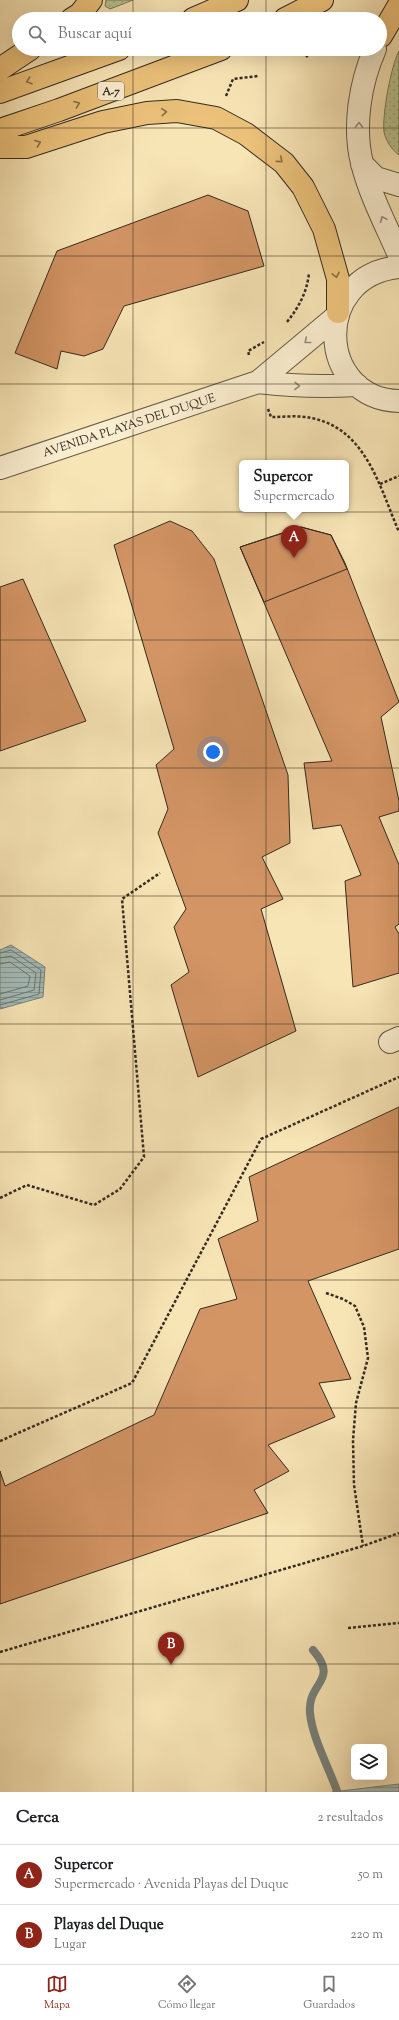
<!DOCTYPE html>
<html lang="es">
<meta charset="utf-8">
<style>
:root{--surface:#fff;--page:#f2f2f2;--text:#202124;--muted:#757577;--line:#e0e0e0;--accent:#8f2418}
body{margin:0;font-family:"Sorts Mill Goudy",serif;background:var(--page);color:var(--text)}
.controls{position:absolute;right:12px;bottom:12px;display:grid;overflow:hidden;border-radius:6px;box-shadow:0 4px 16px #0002}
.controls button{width:36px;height:36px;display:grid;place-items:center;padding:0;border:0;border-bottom:1px solid var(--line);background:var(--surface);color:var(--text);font:20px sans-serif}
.you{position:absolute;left:213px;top:752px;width:14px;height:14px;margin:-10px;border:3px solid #fff;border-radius:50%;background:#1a73e8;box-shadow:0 0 0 6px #1a73e833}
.badge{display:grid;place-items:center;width:26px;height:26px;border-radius:50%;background:var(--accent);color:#fff;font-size:13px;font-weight:700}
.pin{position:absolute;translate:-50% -33px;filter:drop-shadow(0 1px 2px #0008)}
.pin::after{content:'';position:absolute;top:21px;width:14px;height:12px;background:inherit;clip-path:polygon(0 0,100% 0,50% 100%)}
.popup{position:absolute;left:239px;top:460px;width:110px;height:52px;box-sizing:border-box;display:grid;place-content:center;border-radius:6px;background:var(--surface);filter:drop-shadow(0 1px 3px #0005);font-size:13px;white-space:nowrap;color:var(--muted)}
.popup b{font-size:15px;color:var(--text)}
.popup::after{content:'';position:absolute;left:50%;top:100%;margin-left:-8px;border:8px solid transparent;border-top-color:var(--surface)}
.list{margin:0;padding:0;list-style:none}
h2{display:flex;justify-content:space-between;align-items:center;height:52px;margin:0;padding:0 16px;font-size:17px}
h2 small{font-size:13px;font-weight:400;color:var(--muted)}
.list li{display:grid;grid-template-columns:26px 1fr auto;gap:12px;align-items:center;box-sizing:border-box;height:60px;padding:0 16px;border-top:1px solid var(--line)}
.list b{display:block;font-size:15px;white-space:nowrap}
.list p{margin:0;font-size:13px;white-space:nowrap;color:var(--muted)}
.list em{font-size:13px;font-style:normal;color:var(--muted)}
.icon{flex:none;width:22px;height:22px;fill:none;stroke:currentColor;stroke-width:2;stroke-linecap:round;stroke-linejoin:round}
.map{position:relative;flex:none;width:399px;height:1792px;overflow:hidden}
.search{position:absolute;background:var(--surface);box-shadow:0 4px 16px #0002;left:12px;right:12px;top:12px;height:44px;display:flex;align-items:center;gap:10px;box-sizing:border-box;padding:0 14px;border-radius:22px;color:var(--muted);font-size:15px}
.sheet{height:172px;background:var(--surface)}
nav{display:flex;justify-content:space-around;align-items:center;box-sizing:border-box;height:56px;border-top:1px solid var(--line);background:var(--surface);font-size:11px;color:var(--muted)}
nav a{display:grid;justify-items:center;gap:2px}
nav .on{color:var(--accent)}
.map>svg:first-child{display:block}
.grass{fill:url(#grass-dots);stroke:#76785a}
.water{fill:url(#water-rules);stroke:#77827d}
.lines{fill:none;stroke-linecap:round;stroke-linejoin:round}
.shore{stroke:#6c746e;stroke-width:1}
.stream{stroke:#77827d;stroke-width:8}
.building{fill:#d49565;stroke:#342b22}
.minor-casing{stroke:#655a47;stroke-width:24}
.highway-casing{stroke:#342b22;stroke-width:24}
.path{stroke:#342b22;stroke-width:2.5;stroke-dasharray:3 2;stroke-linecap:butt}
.minor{stroke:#faeed0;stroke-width:22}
.highway{stroke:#ecc27b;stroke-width:22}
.oneway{stroke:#876f4a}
.oneway2{stroke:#978c79}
.grid{fill:none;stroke:#342b22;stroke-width:1;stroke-opacity:0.55}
.labels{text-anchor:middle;stroke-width:3.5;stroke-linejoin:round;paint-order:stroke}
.shield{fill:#faeed0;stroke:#6f6656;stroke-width:1}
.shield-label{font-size:11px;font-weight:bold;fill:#342b22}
.street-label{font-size:12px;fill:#342b22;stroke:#faeed0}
</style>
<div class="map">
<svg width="399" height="1792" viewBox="0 0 399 1792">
<defs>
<pattern id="grass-dots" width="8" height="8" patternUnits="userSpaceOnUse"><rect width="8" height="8" fill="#b9c591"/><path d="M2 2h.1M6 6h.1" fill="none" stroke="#a0a97d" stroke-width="1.8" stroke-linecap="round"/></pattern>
<pattern id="water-rules" width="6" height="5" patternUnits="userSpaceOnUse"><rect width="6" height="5" fill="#a3bcba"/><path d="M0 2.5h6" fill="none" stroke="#869997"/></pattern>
</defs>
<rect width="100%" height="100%" fill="#f8e5b6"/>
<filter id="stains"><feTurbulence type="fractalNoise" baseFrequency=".005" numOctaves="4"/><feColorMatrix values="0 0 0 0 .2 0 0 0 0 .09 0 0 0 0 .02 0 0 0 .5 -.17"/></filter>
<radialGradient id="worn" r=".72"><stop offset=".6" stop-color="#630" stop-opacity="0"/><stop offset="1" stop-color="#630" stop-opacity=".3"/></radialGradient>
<path class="grass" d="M106 0H133L110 9 105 6Z
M399 51V155C392 150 386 141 384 132 382 115 391 66 399 51Z"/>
<path class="water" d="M11 945 45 967 43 997 0 1009V950Z
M399 1784V1792H332Z"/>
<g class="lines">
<path class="shore" d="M0 953 11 950 41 970 39 994 0 1005
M0 958 11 956 36 973 34 990 0 1000
M0 964 10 962 30 976 28 986 0 994"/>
<path class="stream" d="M313 1650C340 1681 307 1682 310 1713 312 1737 329 1768 337 1791"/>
</g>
<path class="building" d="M208 195 248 211 264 266 124 306 103 349 84 356 61 351 57 369 15 353 57 251Z
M170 521 192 531 214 559 288 775 290 843 262 857 283 899 261 909 296 1031 198 1077 171 985 189 972 174 927 186 909 158 833 168 809 156 765 174 749 114 545Z
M301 527 331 535 345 563 399 702 381 717 399 801V811L379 817 399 865V924L395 927 399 934V973L353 987 345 881 361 875 341 825 313 829 304 763 332 761 240 547Z
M301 527 331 535 347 569 264 602 240 547Z
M23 579 86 721 0 751V587Z
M399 1107V1249L308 1281 351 1379 319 1383 335 1417 268 1445 289 1471 254 1490 268 1513 0 1604V1471L5 1486 154 1415 200 1309 237 1299 218 1239 258 1221 249 1177Z"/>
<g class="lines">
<g class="minor-casing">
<path id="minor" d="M375 49C360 83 353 127 362 163 370 195 386 225 399 255
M362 164 376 178 399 185
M399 267C311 276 317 399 399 401
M258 382C291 386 324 387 357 385
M0 468 258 382 337 316
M390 1042 399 1038"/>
</g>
<g class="highway-casing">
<path id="highway" d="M72 19 80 14 91 0
M193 19 237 0
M285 19 322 0
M381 36 399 5
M0 69 30 49
M0 92 119 49
M0 130 59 110 221 49
M0 147H26L103 122 147 113 177 111 216 118 246 134 284 163 303 187 324 229 338 279V312"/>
</g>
<path class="path" d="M338 49 347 52
M306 57 314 49
M226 96 233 79 258 76
M287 322C299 307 307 292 309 273
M249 355 248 351 264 342
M268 409 271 417C284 417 299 415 311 418 366 428 380 488 399 532
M380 484 399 476
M0 1198 27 1185 94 1205 120 1189 144 1157 122 899 160 873
M326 1293 343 1299 355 1306 364 1327 368 1358 356 1403 353 1440 354 1485 363 1546
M0 1441 132 1383 261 1139 399 1077
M348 1628 399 1623
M0 1652 363 1546 399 1533"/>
<use href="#minor" class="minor"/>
<use href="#highway" class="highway"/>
</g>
<defs><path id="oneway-chevron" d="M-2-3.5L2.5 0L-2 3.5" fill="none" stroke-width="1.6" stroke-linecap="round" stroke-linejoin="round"/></defs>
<g class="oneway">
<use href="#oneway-chevron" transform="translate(29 81) rotate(161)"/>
<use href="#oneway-chevron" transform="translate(77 104) rotate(-21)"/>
<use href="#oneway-chevron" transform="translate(164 112) rotate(-5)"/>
<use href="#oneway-chevron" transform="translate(38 143) rotate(-20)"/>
<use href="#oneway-chevron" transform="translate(280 160) rotate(40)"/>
<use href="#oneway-chevron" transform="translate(336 275) rotate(78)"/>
</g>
<g class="oneway2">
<use href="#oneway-chevron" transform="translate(359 125) rotate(-89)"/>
<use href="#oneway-chevron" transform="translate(383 219) rotate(-114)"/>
<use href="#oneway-chevron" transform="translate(307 341) rotate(141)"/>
<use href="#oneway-chevron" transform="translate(297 386) rotate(2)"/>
</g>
<path class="grid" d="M133 0V19M266 0V19M133 49V1792M266 49V1792M0 128H399M0 256H399M0 384H399M0 512H399M0 640H399M0 768H399M0 896H399M0 1024H399M0 1152H399M0 1280H399M0 1408H399M0 1536H399M0 1664H399"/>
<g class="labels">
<rect class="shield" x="98" y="82" width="26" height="18" rx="3"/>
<g class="shield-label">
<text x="111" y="95">A-7</text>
</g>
<g class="street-label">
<text transform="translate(129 425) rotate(-18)" y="4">AVENIDA PLAYAS DEL DUQUE</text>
</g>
</g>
<rect width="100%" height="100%" filter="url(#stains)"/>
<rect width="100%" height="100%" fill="url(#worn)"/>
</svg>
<div class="controls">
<button><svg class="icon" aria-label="layers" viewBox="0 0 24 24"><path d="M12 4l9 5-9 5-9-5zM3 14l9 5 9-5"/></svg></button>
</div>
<div class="you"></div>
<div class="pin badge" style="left:294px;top:558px">A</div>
<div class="popup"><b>Supercor</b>Supermercado</div>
<div class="pin badge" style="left:171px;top:1665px">B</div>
<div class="search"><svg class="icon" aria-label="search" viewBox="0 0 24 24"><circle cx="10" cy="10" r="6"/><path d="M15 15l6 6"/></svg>Buscar aquí</div>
</div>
<section class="sheet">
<h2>Cerca<small>2 resultados</small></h2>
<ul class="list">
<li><span class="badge">A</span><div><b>Supercor</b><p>Supermercado · Avenida Playas del Duque</p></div><em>50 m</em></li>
<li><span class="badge">B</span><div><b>Playas del Duque</b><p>Lugar</p></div><em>220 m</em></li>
</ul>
</section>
<nav>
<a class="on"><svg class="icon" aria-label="map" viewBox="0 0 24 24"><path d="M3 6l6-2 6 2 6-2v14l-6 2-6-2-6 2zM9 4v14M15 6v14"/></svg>Mapa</a>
<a><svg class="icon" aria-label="directions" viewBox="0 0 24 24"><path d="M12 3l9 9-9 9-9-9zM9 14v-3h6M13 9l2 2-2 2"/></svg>Cómo llegar</a>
<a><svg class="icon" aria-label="saved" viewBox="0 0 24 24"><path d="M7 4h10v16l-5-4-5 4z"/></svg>Guardados</a>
</nav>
